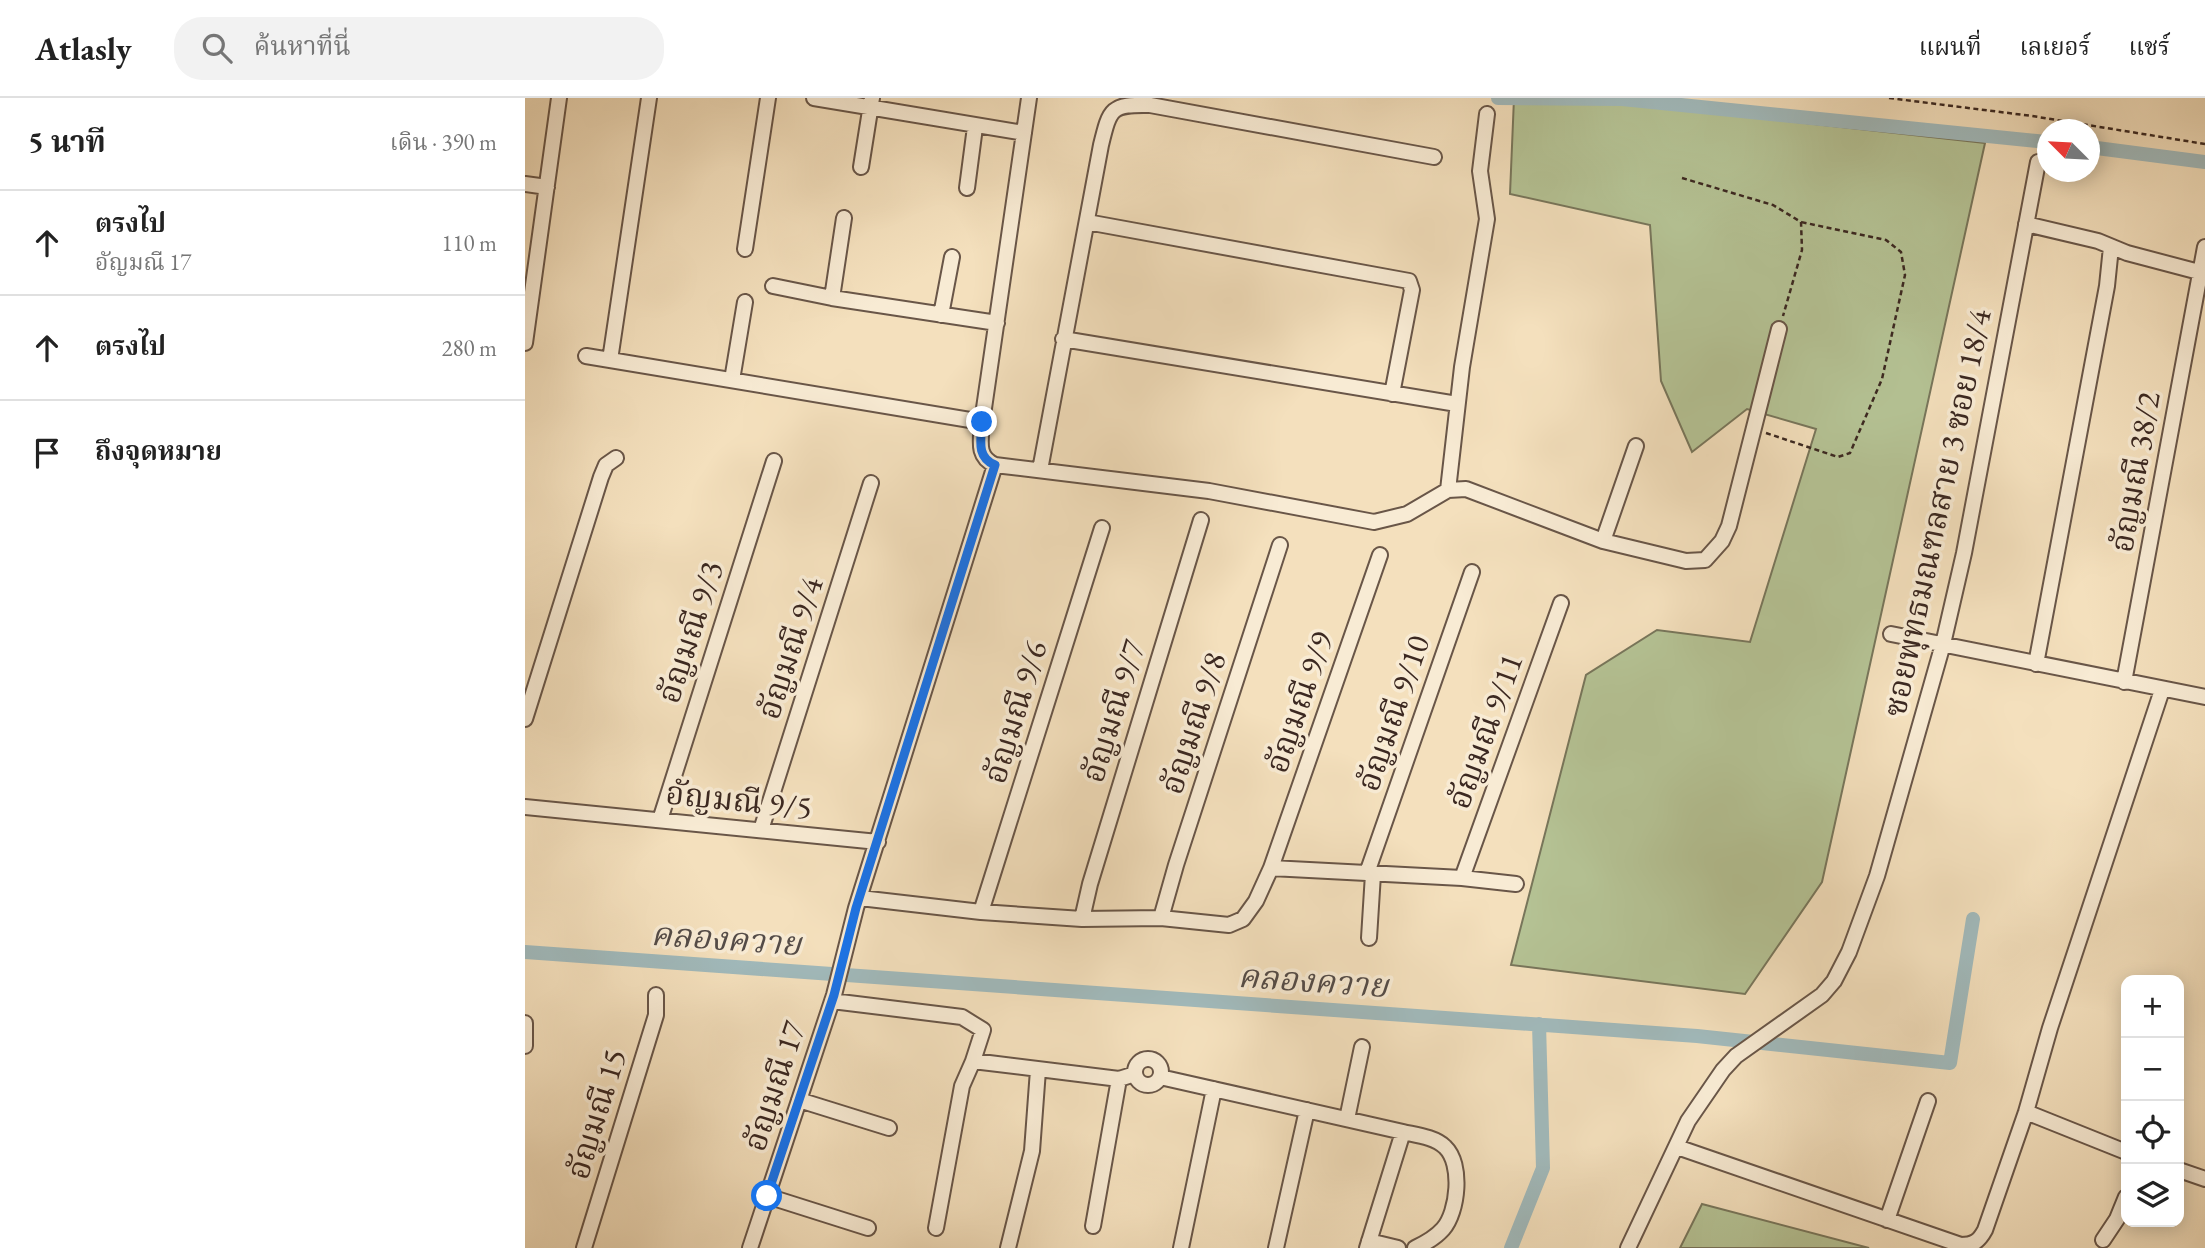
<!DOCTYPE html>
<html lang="th">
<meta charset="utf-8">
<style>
:root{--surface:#fff;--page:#f2f2f2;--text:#222;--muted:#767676;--line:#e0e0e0}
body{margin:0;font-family:"EB Garamond","Noto Serif Thai",serif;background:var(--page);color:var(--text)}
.controls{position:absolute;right:21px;bottom:21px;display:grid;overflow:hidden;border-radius:14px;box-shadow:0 4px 18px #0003}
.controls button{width:63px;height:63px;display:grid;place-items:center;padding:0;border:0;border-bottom:2px solid var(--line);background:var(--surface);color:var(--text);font:35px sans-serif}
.compass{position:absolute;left:1512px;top:21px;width:63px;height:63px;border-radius:50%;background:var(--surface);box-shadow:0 4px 18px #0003;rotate:294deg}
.stop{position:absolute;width:21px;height:21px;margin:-16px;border:5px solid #1a73e8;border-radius:50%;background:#fff}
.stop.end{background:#1a73e8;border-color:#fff;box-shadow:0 2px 7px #0008}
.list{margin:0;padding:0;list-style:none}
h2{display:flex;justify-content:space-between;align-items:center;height:91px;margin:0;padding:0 28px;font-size:30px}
h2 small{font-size:23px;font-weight:400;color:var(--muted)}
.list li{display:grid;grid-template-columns:46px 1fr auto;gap:21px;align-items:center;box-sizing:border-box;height:105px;padding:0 28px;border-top:2px solid var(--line)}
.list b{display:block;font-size:26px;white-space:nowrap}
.list p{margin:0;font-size:23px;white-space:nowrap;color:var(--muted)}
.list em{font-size:23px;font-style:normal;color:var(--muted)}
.icon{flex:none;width:38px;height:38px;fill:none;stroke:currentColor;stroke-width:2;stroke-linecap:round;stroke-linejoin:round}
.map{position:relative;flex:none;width:1680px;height:1150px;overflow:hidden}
header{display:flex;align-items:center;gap:42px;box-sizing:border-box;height:98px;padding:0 35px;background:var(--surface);border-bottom:2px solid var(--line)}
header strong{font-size:33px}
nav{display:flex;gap:38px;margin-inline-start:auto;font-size:24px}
.search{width:490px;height:63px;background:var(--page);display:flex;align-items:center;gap:18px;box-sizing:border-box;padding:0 24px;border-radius:28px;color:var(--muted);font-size:26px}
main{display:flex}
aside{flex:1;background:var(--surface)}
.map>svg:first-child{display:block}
.green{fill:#b5c395;stroke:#78765b;stroke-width:2}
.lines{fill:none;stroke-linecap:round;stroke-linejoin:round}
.canal{stroke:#a1babc;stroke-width:14}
.minor-casing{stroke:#695648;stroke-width:18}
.path{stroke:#3b2821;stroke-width:2.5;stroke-dasharray:5 3.5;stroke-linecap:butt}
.minor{stroke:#f8ebd4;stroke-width:14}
.route{stroke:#1a73e8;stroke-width:9}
.labels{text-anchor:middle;stroke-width:7;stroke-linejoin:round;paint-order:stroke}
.street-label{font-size:32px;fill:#3b2821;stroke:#f8ebd4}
.water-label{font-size:33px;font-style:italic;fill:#544c48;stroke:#f8ebd4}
</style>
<header>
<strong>Atlasly</strong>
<div class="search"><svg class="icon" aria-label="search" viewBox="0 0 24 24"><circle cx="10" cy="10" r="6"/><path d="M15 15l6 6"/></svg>ค้นหาที่นี่</div>
<nav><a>แผนที่</a><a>เลเยอร์</a><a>แชร์</a></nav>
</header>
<main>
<aside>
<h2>5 นาที<small>เดิน · 390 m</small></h2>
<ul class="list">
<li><svg class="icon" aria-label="ahead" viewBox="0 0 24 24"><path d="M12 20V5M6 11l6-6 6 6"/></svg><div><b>ตรงไป</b><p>อัญมณี 17</p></div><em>110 m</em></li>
<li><svg class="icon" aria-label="ahead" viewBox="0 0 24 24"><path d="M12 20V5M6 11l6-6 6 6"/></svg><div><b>ตรงไป</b></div><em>280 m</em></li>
<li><svg class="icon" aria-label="arrive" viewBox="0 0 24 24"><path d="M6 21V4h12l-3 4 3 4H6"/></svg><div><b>ถึงจุดหมาย</b></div></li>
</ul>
</aside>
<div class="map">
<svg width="1680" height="1150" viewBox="0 0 1680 1150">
<rect width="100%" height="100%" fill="#f4e0bd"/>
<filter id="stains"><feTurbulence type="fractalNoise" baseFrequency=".00286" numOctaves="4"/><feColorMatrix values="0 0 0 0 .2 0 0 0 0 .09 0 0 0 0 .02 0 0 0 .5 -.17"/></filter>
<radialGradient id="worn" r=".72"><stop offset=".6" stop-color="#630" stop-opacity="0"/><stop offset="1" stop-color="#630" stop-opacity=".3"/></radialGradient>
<path class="green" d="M989 0H1057L1460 45 1297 784 1220 896 986 867 1061 577 1132 532 1225 544 1291 331 1222 311 1167 354 1136 283 1125 127 985 96Z
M1177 1106 1344 1150H1155Z"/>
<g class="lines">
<path class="canal" d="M973 0 1097 1 1522 44
M1564 49 1680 64
M0 854 1172 938 1425 965 1448 821
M986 1150 1018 1070 1014 926"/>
<g class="minor-casing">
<path id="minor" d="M289 0 499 35
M504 0 457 324C456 342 451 359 470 367L684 393 849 424 882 416 923 392 941 391 1078 443 1161 463 1180 462 1197 443 1204 428 1254 231
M336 69 347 0
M0 86 22 89
M442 90 450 29
M562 124 884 183 887 192 867 296
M1501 126 1573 143 1602 155 1674 174
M220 151 243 0
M248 188 307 200 472 225
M307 200 319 120
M416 217 427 159
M538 241 932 306
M0 245 34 0
M61 258 457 324
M85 262 124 0
M207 282 220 204
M515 372 576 47C585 10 586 6 625 7L909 59
M923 392 937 269 962 121 955 73 962 16
M1078 443 1111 348
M1366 536 1680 599
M1511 566 1582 188 1586 149
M1599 584 1680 149
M0 621 76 379 81 367 91 360
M0 709 353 744
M135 722 249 363
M236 732 346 385
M746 770 855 457
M842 775 947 474
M937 780 1036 505
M335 800 456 814 557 821 636 820 704 827 718 821 731 803 746 770 937 780 991 786
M456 814 577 430
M636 820 651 767 755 447
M557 821 565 786 676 422
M844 840 848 776
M307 903 437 919 458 932 448 963 594 981 610 976
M0 948V925
M610 974a13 13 0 1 1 26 0a13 13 0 1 1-26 0Z
M635 979 878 1034C891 1037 910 1039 920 1049 938 1066 933 1114 918 1131 910 1140 901 1145 890 1150
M274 1002 364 1030
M1501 1014 1601 1054
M822 1021 837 949
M1152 1049 1436 1147C1449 1147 1454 1143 1460 1132L1501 1014 1525 930 1637 592
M1654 1072 1680 1081
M242 1098 343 1130
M1362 1122 1403 1003
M568 1128 594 981
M411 1130 437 988 448 963
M1578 1142 1592 1121 1601 1099
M844 1143 873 1150
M59 1150 131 917V897
M225 1150 309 897 331 810 470 367
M483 1150 507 1053 513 972
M656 1150 689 991
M751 1150 782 1012
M842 1150 878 1034
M1103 1150 1163 1023 1198 972 1211 958 1297 897 1309 883 1324 854 1352 778 1418 546 1439 455 1513 64"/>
</g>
<path class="path" d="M1364 0 1507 18 1680 46
M1157 80 1248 107 1276 124 1277 152 1258 218
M1241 335 1313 359 1325 355 1357 281 1380 177 1376 154 1361 142 1276 124"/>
<use href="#minor" class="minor"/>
</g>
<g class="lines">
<path class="route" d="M242 1098 309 897 331 810 470 367C451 359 456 342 457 324"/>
</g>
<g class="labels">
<g class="street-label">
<text transform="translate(1610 374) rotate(-80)" y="11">อัญมณี 38/2</text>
<text transform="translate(1412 415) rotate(-78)" y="11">ซอยพุทธมณฑลสาย 3 ซอย 18/4</text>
<text transform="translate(165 534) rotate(-72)" y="11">อัญมณี 9/3</text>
<text transform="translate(265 550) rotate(-72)" y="11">อัญมณี 9/4</text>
<text transform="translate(774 604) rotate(-71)" y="11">อัญมณี 9/9</text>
<text transform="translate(588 613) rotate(-73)" y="11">อัญมณี 9/7</text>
<text transform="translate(490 614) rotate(-73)" y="11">อัญมณี 9/6</text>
<text transform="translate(868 615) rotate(-71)" y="11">อัญมณี 9/10</text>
<text transform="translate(668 625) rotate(-72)" y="11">อัญมณี 9/8</text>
<text transform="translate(960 633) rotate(-70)" y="11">อัญมณี 9/11</text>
<text transform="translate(214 702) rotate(6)" y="11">อัญมณี 9/5</text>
<text transform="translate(249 988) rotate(-72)" y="11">อัญมณี 17</text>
<text transform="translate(71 1016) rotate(-73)" y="11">อัญมณี 15</text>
</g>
<g class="water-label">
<text transform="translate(201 840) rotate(4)" y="12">คลองควาย</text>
<text transform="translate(788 882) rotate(4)" y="12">คลองควาย</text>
</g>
</g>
<rect width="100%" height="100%" filter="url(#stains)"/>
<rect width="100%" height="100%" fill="url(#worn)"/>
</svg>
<div class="controls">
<button>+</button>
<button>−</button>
<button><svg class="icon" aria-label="locate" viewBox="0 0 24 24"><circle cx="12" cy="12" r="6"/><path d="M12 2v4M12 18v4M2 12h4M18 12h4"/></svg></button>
<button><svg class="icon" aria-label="layers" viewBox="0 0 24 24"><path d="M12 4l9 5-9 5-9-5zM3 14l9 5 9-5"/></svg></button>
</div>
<svg class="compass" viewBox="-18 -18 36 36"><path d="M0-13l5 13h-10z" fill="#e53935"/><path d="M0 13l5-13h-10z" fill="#767676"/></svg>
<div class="stop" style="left:242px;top:1098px"></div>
<div class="stop end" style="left:457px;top:324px"></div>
</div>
</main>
